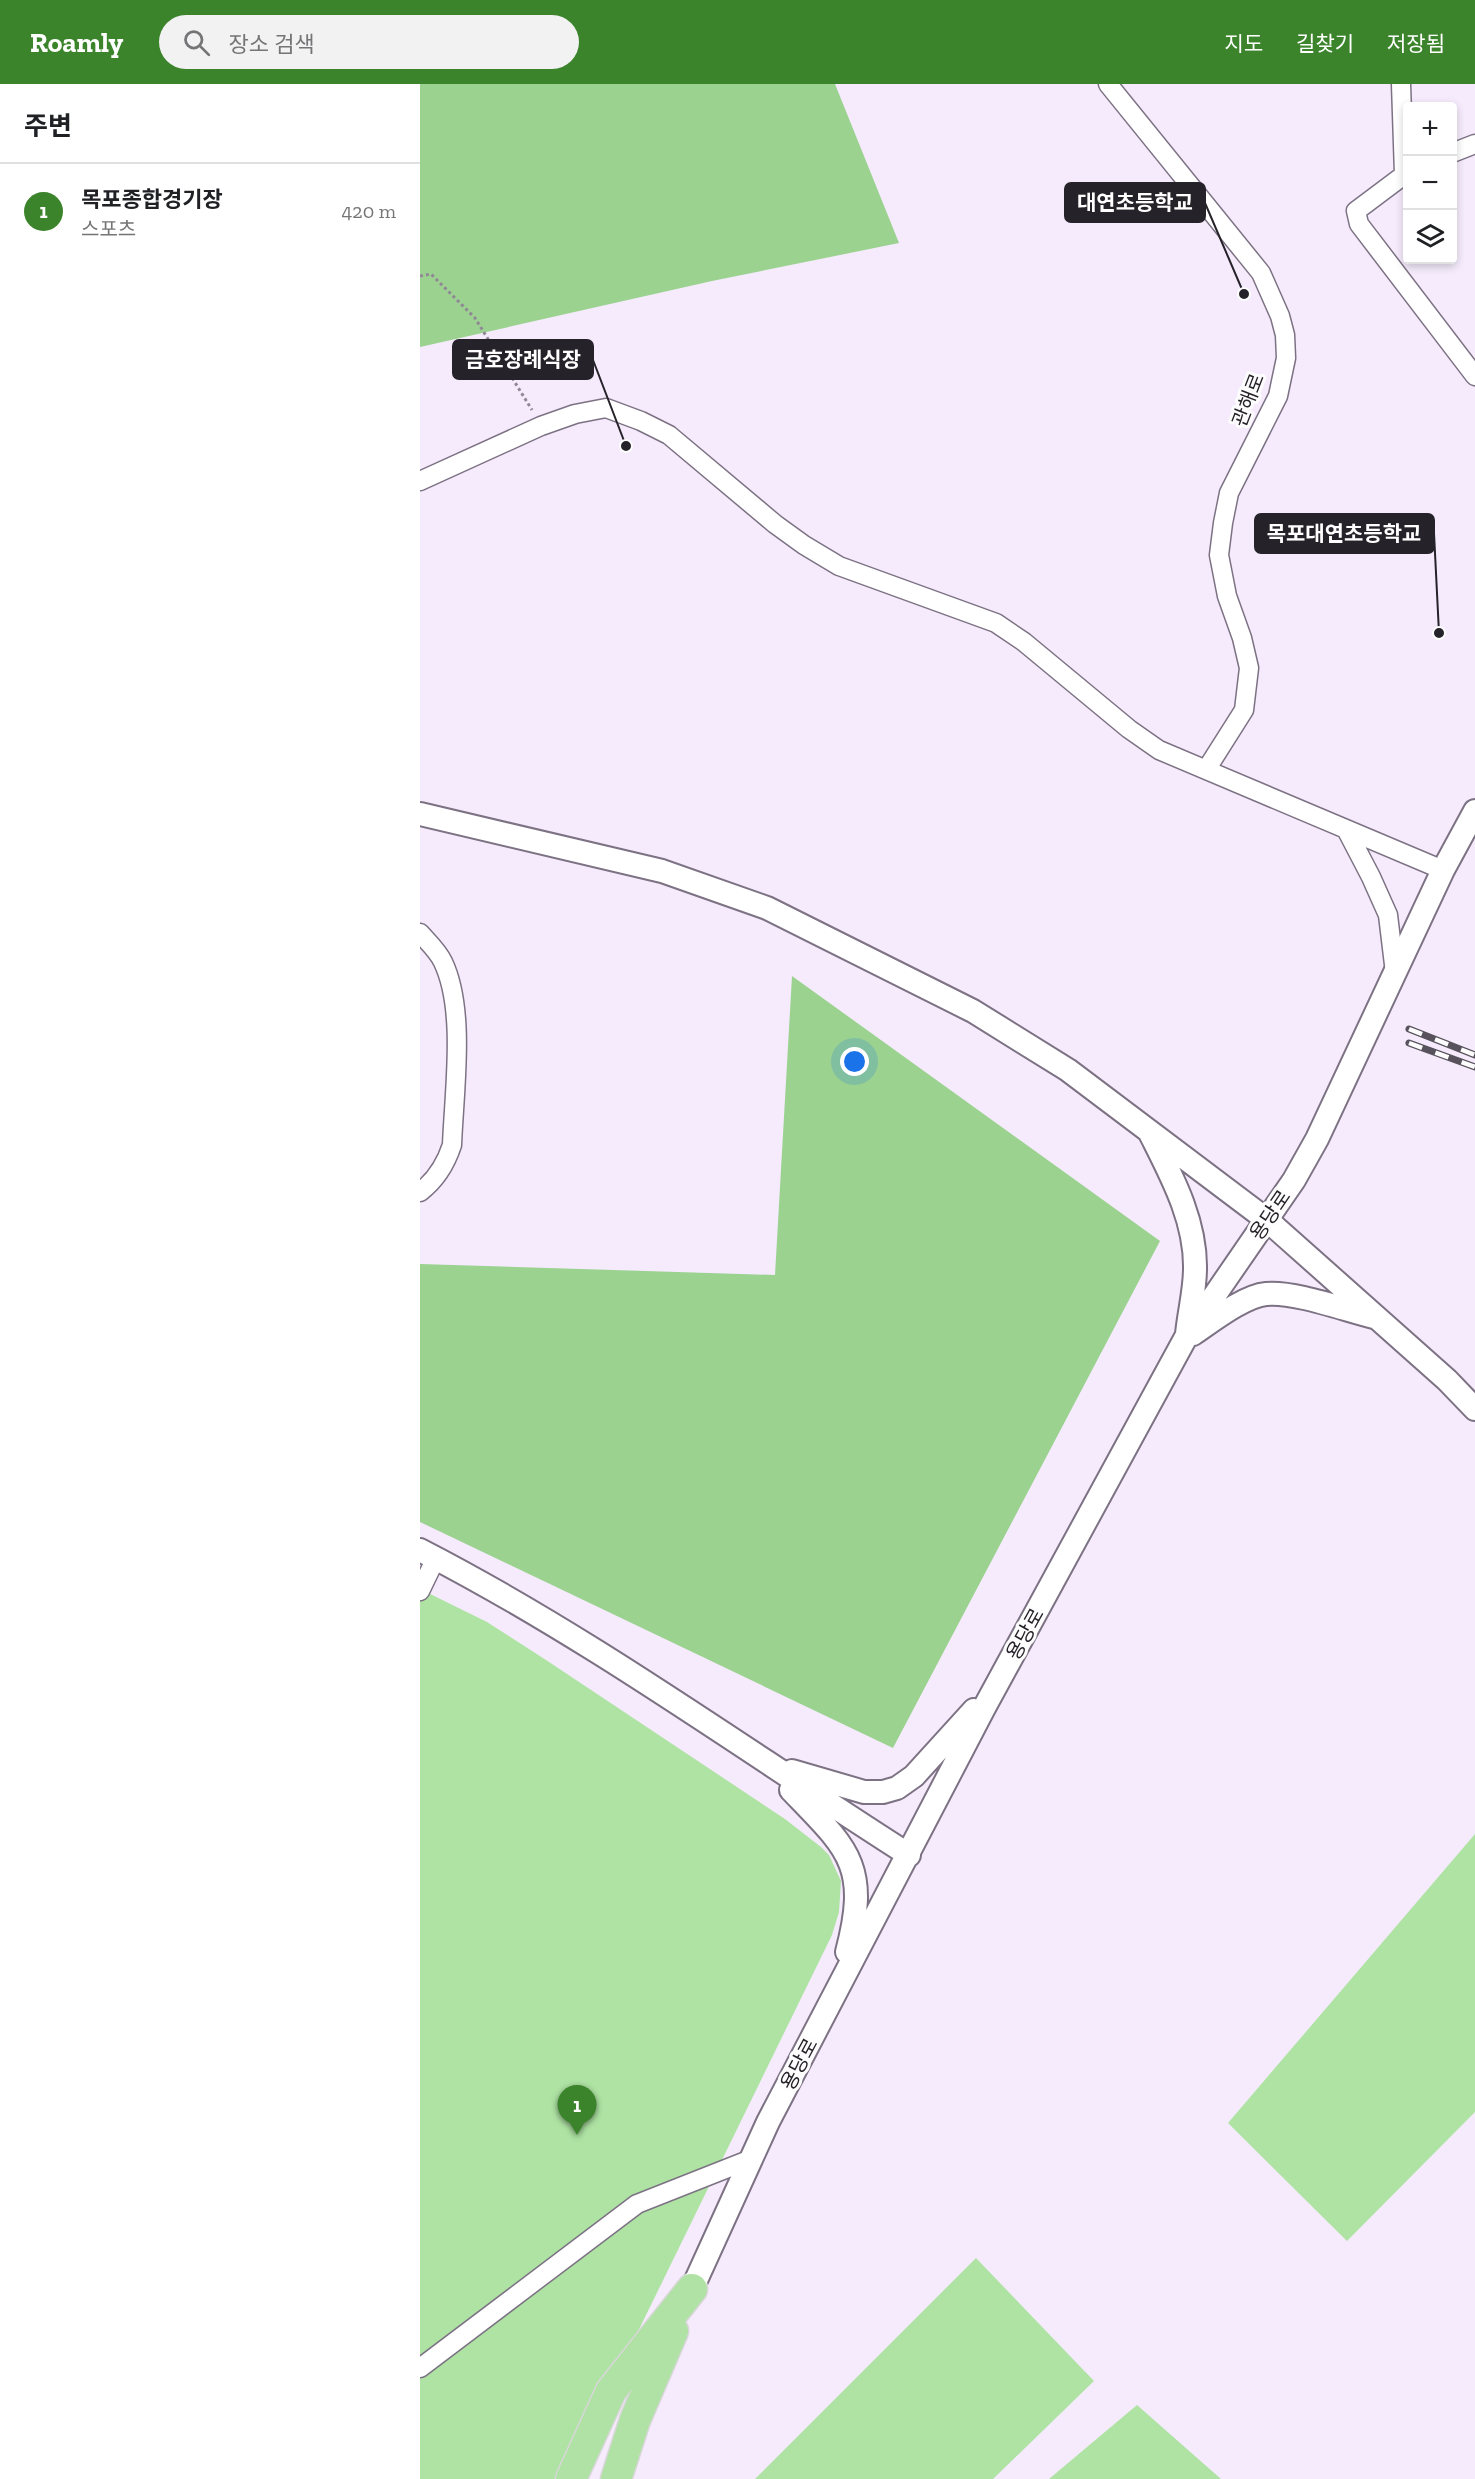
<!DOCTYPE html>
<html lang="ko">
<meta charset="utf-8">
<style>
:root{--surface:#fff;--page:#f2f2f2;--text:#202124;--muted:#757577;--line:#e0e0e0;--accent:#3b842b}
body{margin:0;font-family:"Zilla Slab","Noto Sans KR",serif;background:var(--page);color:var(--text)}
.controls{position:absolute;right:18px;top:18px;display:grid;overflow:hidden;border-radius:6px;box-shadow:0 3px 9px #0003}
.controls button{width:54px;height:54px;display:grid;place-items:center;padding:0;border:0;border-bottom:2px solid var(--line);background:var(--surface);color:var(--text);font:30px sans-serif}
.you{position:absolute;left:435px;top:978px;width:21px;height:21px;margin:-15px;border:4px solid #fff;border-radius:50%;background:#1a73e8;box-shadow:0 0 0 9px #1a73e833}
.badge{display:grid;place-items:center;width:39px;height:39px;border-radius:50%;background:var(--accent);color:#fff;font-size:20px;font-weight:700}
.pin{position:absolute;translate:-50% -50px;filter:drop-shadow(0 2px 3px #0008)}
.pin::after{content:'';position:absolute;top:32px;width:21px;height:18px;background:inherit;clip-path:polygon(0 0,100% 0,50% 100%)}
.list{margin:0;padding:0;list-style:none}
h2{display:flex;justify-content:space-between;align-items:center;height:78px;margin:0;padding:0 24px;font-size:26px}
h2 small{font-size:20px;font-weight:400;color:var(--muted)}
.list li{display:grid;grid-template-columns:39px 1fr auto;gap:18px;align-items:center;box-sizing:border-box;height:96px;padding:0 24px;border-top:2px solid var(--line)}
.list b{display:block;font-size:22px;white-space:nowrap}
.list p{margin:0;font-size:20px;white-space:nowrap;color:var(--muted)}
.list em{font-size:20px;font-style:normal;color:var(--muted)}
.icon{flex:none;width:33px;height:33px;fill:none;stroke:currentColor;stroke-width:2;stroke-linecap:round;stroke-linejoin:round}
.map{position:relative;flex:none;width:1055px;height:2395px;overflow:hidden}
header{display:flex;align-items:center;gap:36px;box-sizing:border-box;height:84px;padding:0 30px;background:var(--accent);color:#fff}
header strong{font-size:28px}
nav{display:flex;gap:33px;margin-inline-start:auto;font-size:21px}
.search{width:420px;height:54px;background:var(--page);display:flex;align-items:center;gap:15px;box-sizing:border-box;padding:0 21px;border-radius:33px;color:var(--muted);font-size:22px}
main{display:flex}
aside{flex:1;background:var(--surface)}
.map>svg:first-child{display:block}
.green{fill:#aee3a3}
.forest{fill:#9bd290}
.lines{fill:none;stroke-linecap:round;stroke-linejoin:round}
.minor-casing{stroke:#7c7284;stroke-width:21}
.tertiary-casing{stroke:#7c7284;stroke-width:26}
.trunk-casing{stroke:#d8d7d8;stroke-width:33}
.path{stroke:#908895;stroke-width:3;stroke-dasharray:3 3;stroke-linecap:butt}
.minor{stroke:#fff;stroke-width:18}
.tertiary{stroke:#fff;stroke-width:22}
.trunk{stroke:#afe2a4;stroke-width:30}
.rail-casing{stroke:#57525b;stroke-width:7}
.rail{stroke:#fdfdfd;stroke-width:4.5;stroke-dasharray:14;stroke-linecap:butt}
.labels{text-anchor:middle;stroke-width:6;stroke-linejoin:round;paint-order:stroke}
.street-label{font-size:20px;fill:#262229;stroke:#fdfdfd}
.leader{fill:none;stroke:#262229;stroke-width:2}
.callout-dot{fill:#262229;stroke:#fdfdfd;stroke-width:2}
.callout{fill:#262229;stroke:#262229;stroke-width:2}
.callout-label{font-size:21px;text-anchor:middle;font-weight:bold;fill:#fff}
</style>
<header>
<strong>Roamly</strong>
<div class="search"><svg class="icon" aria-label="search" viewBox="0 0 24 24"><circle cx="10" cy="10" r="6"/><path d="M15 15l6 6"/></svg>장소 검색</div>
<nav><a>지도</a><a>길찾기</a><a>저장됨</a></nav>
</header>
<main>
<aside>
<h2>주변<small></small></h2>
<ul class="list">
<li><span class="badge">1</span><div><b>목포종합경기장</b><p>스포츠</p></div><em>420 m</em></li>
</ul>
</aside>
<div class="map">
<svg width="1055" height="2395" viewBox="0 0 1055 2395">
<rect width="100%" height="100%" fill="#f5ebfc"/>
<path class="green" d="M0 1505 67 1538 126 1576 365 1735 401 1763 409 1771 421 1797 419 1828 412 1851 160 2366 148 2395H0Z
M1055 1750V2028L927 2157 808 2039Z
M556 2174 674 2297 573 2395H335Z
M717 2321 801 2395H629Z"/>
<path class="forest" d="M0 0H415L479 159 292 197 0 263Z
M372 892 740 1157 473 1664 0 1438V1180L355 1191Z"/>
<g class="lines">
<g class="minor-casing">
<path id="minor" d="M688 0 841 189 860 232 865 251 866 274 858 312 809 409 803 439 799 471 807 512 822 554 829 584 824 626 786 686
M981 0 984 90
M1032 69 1055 60
M988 88 936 127 939 140 1055 292
M0 397 121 342 155 330 186 324 221 337 249 351 355 440 384 461 419 482 576 539 604 558 709 645 739 666 1023 786
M926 745 951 793 968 831 975 889
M0 849C8 858 18 867 23 878 46 926 34 1007 32 1061 26 1079 16 1096 0 1108
M0 1507 16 1474
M0 2284 217 2120 331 2075"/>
</g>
<g class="tertiary-casing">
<path id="tertiary" d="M0 730 242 787 347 824 553 927 648 986 847 1136 1027 1296 1055 1325
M730 1049C751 1091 776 1136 775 1185 775 1206 769 1229 767 1250
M773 1250C791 1238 824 1212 846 1210 874 1207 925 1226 954 1233
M0 1466C171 1554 327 1668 489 1771
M372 1687 444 1708H463L477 1704 494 1692 554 1626
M371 1706C428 1765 450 1781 427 1868
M272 2205 348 2038 564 1624 766 1253 874 1096 897 1055 1023 786 1055 727"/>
</g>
<g class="trunk-casing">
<path id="trunk" d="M151 2395 191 2307 272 2205
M196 2395 215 2336 253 2247"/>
</g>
<path class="path" d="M0 192 11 190 55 234 112 326"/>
<use href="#minor" class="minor"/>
<use href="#tertiary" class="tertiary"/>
<use href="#trunk" class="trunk"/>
<g class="rail-casing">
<path id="rail" d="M989 945 1055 971
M989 959 1055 983"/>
</g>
<use href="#rail" class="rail"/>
</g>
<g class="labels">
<g class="street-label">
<text transform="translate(828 316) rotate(-69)" y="7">관해로</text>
<text transform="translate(850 1131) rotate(-56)" y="7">용당로</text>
<text transform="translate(605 1550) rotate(-61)" y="7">용당로</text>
<text transform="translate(379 1980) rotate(-62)" y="7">용당로</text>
</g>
</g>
<path class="leader" d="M824 210L785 119M206 362L173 276M1019 549L1014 449"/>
<g class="callout-dot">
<circle cx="824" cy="210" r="6"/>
<circle cx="206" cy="362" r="6"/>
<circle cx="1019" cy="549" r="6"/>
</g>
<g class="callout">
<rect x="645" y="99" width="140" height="39" rx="6"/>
<rect x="33" y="256" width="140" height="39" rx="6"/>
<rect x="835" y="430" width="179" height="39" rx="6"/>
</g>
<g class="callout-label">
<text x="715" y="126">대연초등학교</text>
<text x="103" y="283">금호장례식장</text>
<text x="924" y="457">목포대연초등학교</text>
</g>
</svg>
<div class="controls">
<button>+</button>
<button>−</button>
<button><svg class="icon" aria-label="layers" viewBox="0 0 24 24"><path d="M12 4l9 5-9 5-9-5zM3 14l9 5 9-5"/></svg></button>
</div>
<div class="you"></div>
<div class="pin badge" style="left:157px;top:2051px">1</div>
</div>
</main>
